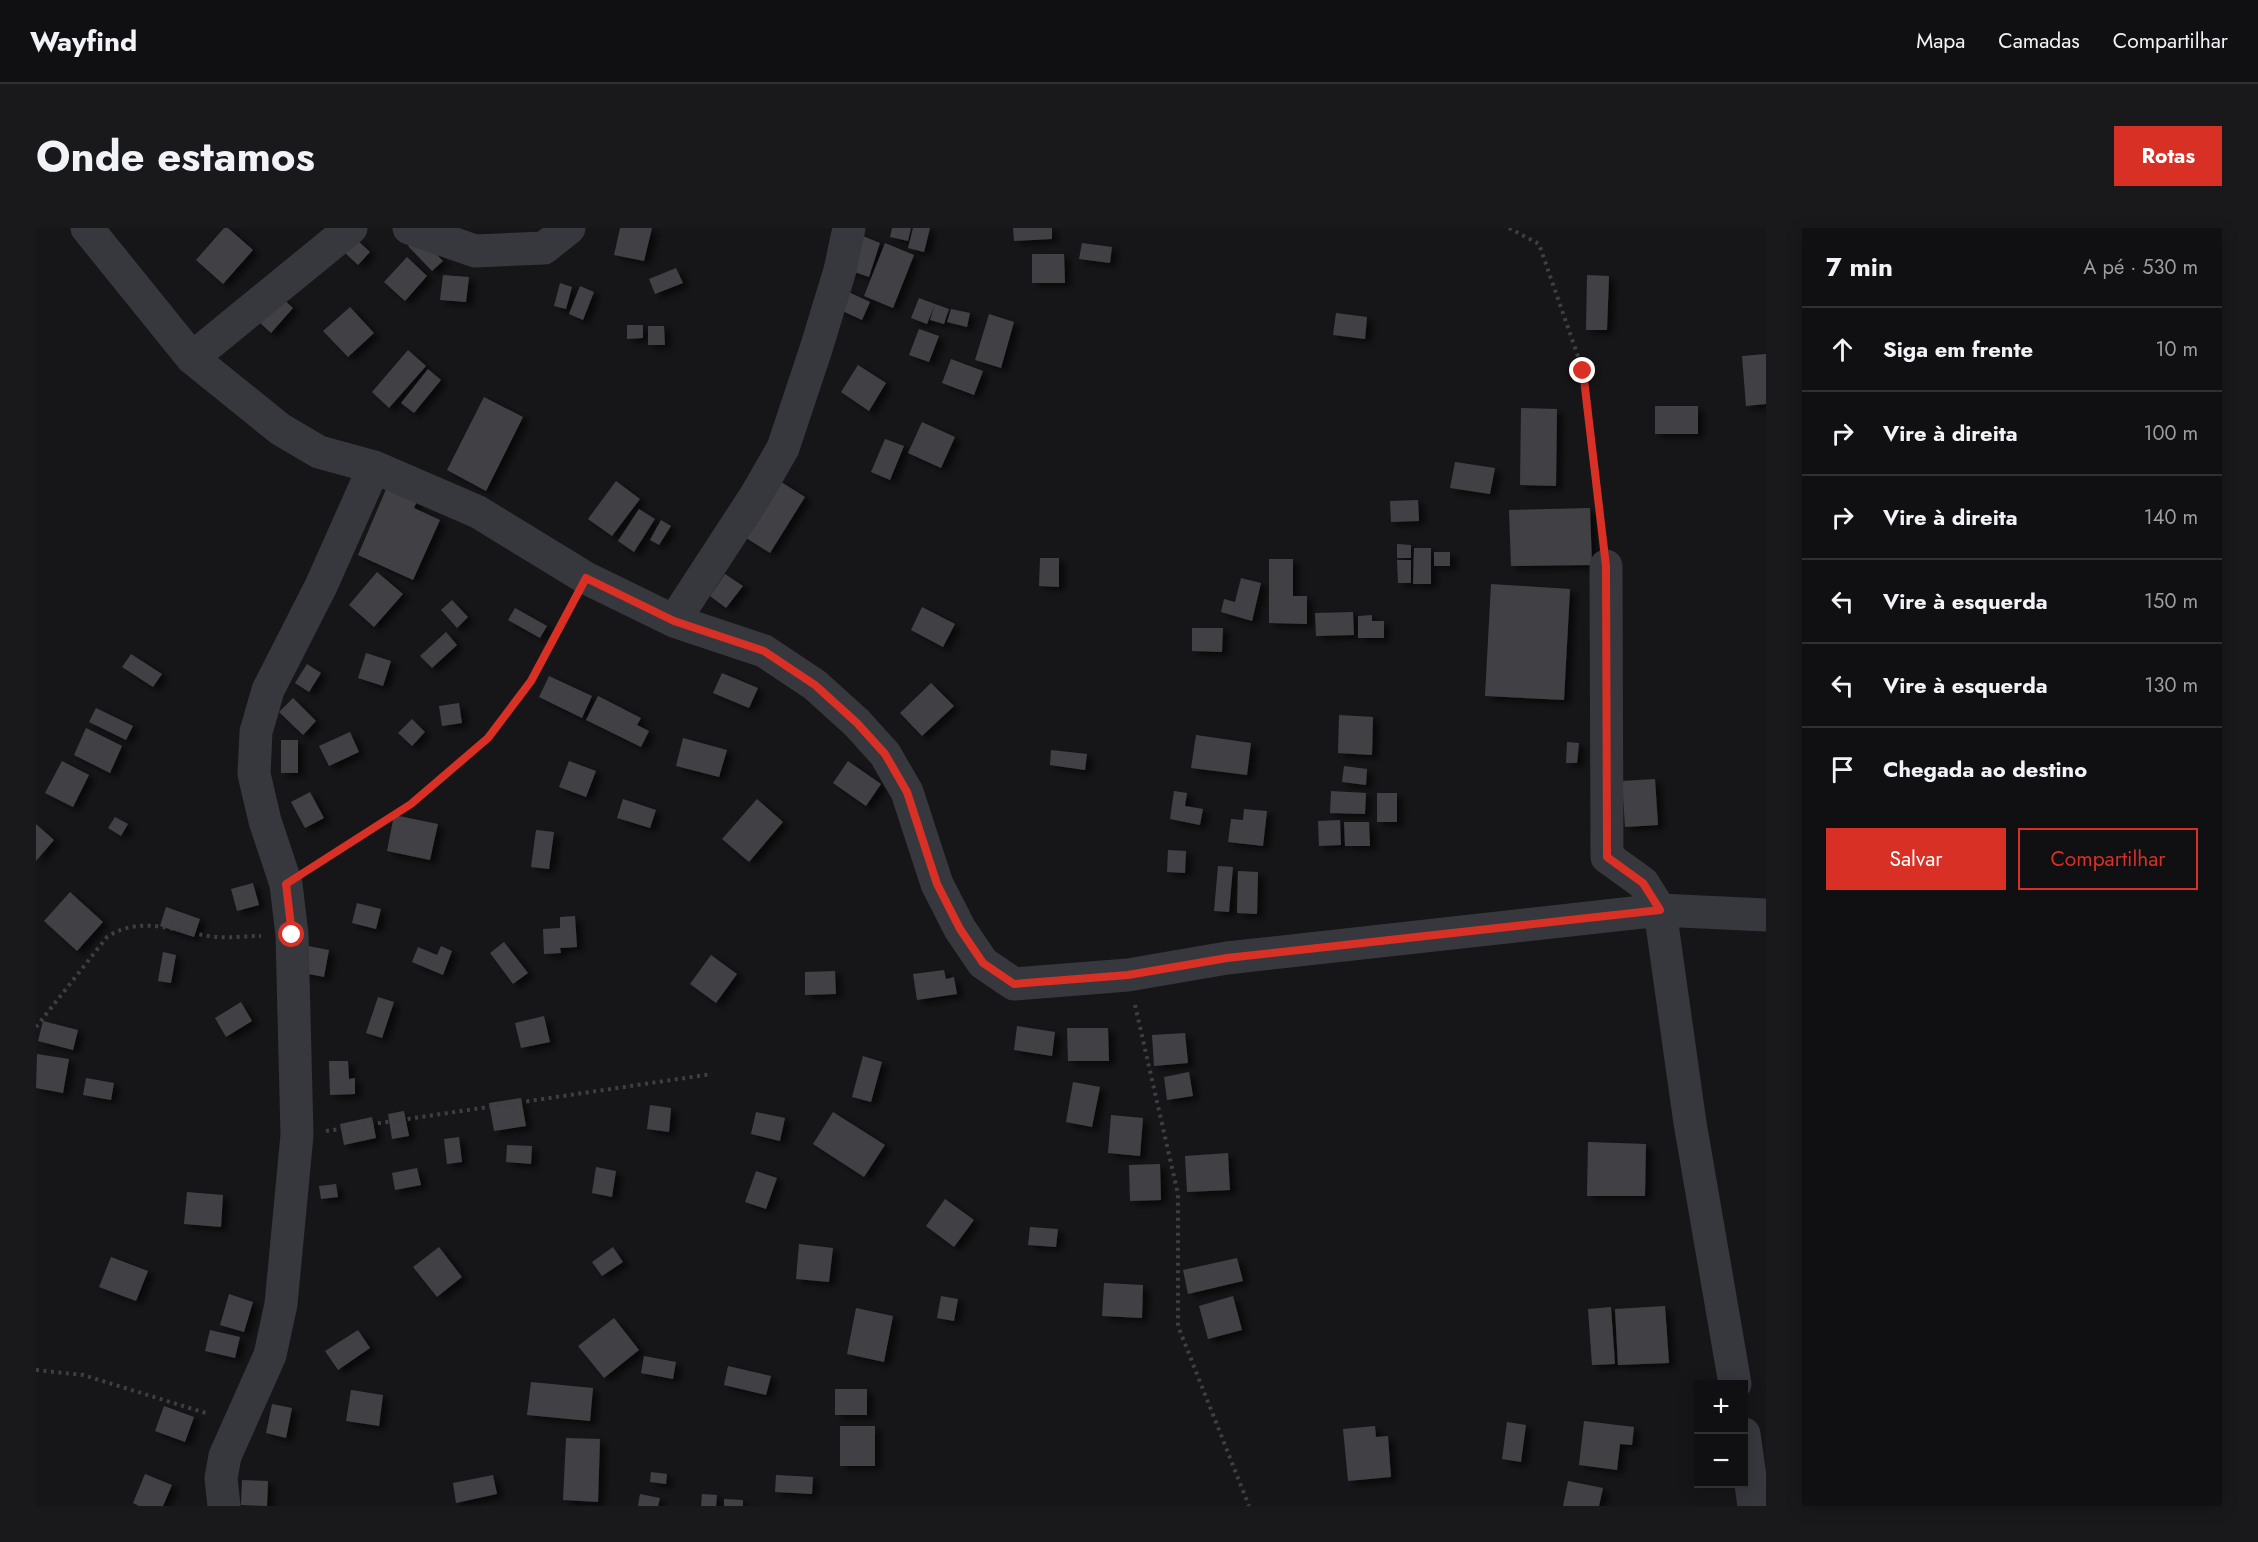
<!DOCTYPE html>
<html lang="pt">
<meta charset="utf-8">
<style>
:root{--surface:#101012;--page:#19191b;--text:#f1f3f6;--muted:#9c9d9f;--line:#303032;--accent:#d93025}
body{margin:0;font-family:Jost,sans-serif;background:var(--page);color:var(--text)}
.controls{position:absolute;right:18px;bottom:18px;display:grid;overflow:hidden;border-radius:0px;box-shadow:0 3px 15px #0003}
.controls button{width:54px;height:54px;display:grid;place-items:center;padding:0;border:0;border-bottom:2px solid var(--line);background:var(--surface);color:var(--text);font:30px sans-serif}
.stop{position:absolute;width:18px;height:18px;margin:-14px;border:4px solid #d93025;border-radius:50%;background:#fff}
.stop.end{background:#d93025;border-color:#fff;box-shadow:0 2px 6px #0008}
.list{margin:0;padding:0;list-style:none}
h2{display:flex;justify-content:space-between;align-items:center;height:78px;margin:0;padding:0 24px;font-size:26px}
h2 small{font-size:20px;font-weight:400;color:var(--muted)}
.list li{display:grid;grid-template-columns:39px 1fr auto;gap:18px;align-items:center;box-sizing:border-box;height:84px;padding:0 24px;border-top:2px solid var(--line)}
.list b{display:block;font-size:22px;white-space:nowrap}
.list em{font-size:20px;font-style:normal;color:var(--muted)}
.actions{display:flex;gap:12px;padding:18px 24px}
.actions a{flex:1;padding:14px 0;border:2px solid var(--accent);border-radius:0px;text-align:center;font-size:21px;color:var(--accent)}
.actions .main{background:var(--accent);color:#fff}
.icon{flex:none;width:33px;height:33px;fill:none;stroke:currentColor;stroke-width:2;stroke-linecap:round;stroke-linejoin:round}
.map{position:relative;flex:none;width:1730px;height:1278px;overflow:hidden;border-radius:0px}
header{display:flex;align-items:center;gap:36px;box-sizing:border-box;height:84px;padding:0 30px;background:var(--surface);border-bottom:2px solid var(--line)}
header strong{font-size:28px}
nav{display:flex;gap:33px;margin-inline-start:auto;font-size:21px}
.intro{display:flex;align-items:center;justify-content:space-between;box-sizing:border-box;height:144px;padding:0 36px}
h1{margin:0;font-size:42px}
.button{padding:15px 27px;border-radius:0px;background:var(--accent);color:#fff;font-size:21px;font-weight:700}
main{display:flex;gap:36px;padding:0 36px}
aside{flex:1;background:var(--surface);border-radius:0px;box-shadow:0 3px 15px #0003}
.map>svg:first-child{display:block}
.building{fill:#404145;filter:url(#shadow)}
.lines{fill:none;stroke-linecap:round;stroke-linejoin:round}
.path{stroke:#3d3f44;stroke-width:4;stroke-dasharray:3 4.5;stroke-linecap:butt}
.minor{stroke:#37383d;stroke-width:33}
.route{stroke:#d93025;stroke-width:8}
</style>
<header>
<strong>Wayfind</strong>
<nav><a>Mapa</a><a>Camadas</a><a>Compartilhar</a></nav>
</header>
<div class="intro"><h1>Onde estamos</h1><a class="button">Rotas</a></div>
<main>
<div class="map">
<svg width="1730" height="1278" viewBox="0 0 1730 1278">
<defs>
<filter id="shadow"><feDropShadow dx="6" dy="4" stdDeviation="3" flood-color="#0009"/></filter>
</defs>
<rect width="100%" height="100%" fill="#161618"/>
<path class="building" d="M188 0H192L217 22 187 56 160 32Z
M584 0H616L608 33 578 27Z
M856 0H875L872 13 854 9Z
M877 0H894L888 24 872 20Z
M977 0H1016V11L978 13Z
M822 6 844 15 833 49 809 41Z
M382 8 407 33 396 43 372 18Z
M320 11 334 24 322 37 308 24Z
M849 15 878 27 857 80 828 68Z
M1046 15 1076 19 1074 35 1043 31Z
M996 26H1028L1029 55H996Z
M371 29 391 48 369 73 348 54Z
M640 40 647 55 619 66 613 51Z
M407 47 433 49 430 74 404 72Z
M1551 47 1573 48 1571 102H1550Z
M524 55 536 59 530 81 518 78Z
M544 58 558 64 547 92 533 86Z
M806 61 834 74 826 92 798 79Z
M244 68 257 80 235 105 222 93Z
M883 70 899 76 891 96 875 90Z
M899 76 913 81 908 96 894 92Z
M314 79 338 105 312 129 287 103Z
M915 81 934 85 931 99 911 94Z
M1300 85 1331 89 1329 111 1297 107Z
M953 86 978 94 965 140 939 132Z
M591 97H607V110L591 111Z
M612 98H628L629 117H612Z
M883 101 903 108 893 134 873 127Z
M372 122 390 138 353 180 336 164Z
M1730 126V176L1710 178 1706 128Z
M915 131 947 143 938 167 906 155Z
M822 137 850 155 833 183 805 164Z
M392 141 405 152 378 185 365 175Z
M448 169 487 189 450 263 411 242Z
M1619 178H1662V206H1619Z
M1485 180 1521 181 1520 258 1484 257Z
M886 194 919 209 905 240 872 225Z
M849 211 868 218 854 252 835 244Z
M1419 234 1459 240 1454 266 1414 260Z
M742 252 769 269 734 325 707 308Z
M580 253 604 271 576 308 552 291Z
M351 259 381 273 378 280 404 292 377 352 322 327Z
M1382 272 1383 293 1355 294 1354 273Z
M1554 280 1556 337 1475 338 1473 282Z
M603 281 619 291 598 324 582 313Z
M625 292 635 298 623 317 614 312Z
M1361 316 1375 317V330H1361Z
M1378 320H1395V356H1377Z
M1398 324H1414V338H1398Z
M1004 330H1023V359L1003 358Z
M1233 331H1257V368H1271V396L1233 395Z
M1361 332H1375V355H1362Z
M341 344 367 366 338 399 313 377Z
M689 346 707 358 690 380 674 368Z
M1205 350 1225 355 1216 393 1185 384 1188 371 1199 374Z
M1455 356 1534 361 1528 472 1449 468Z
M416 372 432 389 421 400 405 382Z
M886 379 919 396 907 419 875 402Z
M479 380 511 398 504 410 472 392Z
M1317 384 1318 407 1280 408 1279 385Z
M1336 387V393H1348V410H1322V388Z
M1156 400H1187L1186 424 1156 423Z
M410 404 421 417 396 440 384 428Z
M330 425 355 433 347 458 322 450Z
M95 426 126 446 117 459 86 439Z
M271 436 285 445 273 464 259 455Z
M686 445 722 460 713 480 677 465Z
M513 448 556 468 546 490 503 469Z
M895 455 918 478 886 508 864 485Z
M562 468 605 490 601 497 613 503 605 519 550 492Z
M257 470 280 493 267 507 243 484Z
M423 475 426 495 406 498 403 478Z
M60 480 97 498 90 512 53 494Z
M1303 487 1337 489 1336 527 1302 525Z
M376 491 389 504 376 518 362 505Z
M50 500 86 518 74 545 38 527Z
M314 504 323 524 293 538 283 518Z
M1160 507 1215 515 1211 547 1155 540Z
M647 510 691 522 683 549 640 538Z
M245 512H262V545H245Z
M1531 514 1543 515 1541 535H1530Z
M1015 522 1051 526 1049 542 1014 537Z
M26 533 53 547 37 579 9 565Z
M533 533 560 543 550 569 523 559Z
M812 533 845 556 830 578 797 555Z
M1308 538 1331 541 1330 557 1306 554Z
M1619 551 1622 597 1589 599 1586 553Z
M1138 563 1151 565 1149 578 1167 581 1164 597 1134 591Z
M1295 563 1330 565 1329 586 1294 585Z
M274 564 288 590 269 600 255 574Z
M1341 565H1361V594H1341Z
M587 571 620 582 614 600 581 590Z
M721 571 747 594 713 634 686 611Z
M1208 581 1231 583 1227 618 1192 614 1195 591 1207 592Z
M358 587 402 596 394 632 351 623Z
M79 589 92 596 85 608 72 600Z
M1304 592 1305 617 1283 618 1282 593Z
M1308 594H1333L1334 618H1309Z
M0 596 18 612 0 633Z
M500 602 518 604 513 641 495 639Z
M1132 622 1150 623 1149 645 1131 644Z
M1182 638 1197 639 1193 684 1178 683Z
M1202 643 1222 644 1221 686 1201 685Z
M217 655 223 677 201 683 195 661Z
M34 664 67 694 41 723 8 693Z
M321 675 345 681 340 701 316 695Z
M130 679 164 691 158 709 124 698Z
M539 688 541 719 524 720 525 725 508 726 507 701 524 700V689Z
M468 714 492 745 477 756 454 725Z
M262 716 293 722 288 749 257 743Z
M405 718 416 723 407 747 376 734 382 719 401 727Z
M127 724 140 727 135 755 122 753Z
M675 727 701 746 680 775 654 756Z
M908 742 910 751 918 749 921 766 881 772 877 746Z
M799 743 800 766 769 767V744Z
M342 769 358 774 346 810 330 805Z
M205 774 216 793 190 809 179 790Z
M508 788 514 814 485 820 479 795Z
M7 793 42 802 37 822 2 813Z
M981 798 1019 804 1016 828 978 822Z
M1031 800H1072L1073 833H1032Z
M1149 805 1152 835 1118 838 1116 807Z
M1 826 33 831 27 865 0 860Z
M827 828 846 834 835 874 816 869Z
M293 833H312L313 851 319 850V866L294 867Z
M1153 844 1157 868 1131 872 1128 849Z
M50 850 78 855 75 872 47 867Z
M1037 854 1064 859 1056 899 1030 894Z
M485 870 490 898 458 903 453 875Z
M614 877 635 880 633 904 611 901Z
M368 883 373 908 356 911 352 886Z
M720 884 749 890 744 913 715 906Z
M797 884 849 917 828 949 777 916Z
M1075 887 1107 890 1104 928 1072 925Z
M336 889 340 910 308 917 304 896Z
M423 909 426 934 411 936 408 911Z
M1552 914 1610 916 1609 968H1551Z
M471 917 496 918 495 936 470 934Z
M1192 925 1194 962 1151 964 1149 928Z
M1124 936 1125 972 1094 973 1093 937Z
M560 939 580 943 576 969 556 965Z
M381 940 385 957 359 962 356 945Z
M720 943 741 950 730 981 709 974Z
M300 956 302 969 285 971 283 958Z
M151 964 187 967 185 999 148 996Z
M909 971 938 992 918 1019 890 998Z
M994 999 1022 1001 1020 1019 992 1017Z
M763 1016 797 1020 793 1054 760 1051Z
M403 1019 426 1049 401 1069 377 1039Z
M577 1019 587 1034 566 1048 556 1034Z
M75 1029 112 1043 100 1073 63 1059Z
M1201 1030 1207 1053 1152 1066 1147 1042Z
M1068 1055 1107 1057 1106 1090 1066 1088Z
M193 1066 217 1074 208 1104 184 1097Z
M905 1068 922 1071 918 1093 901 1090Z
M1197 1068 1206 1102 1172 1111 1163 1078Z
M1629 1078 1633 1135 1582 1137 1579 1081Z
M1575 1079 1579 1136 1556 1137 1552 1081Z
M820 1080 857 1088 848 1134 811 1126Z
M578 1090 603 1122 568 1150 542 1118Z
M174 1102 204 1109 199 1130 169 1123Z
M322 1102 334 1120 302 1142 289 1123Z
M608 1128 640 1134 637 1151 605 1145Z
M692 1138 735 1148 730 1167 688 1157Z
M495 1154 557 1160 554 1193 491 1187Z
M799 1161H831V1187H799Z
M315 1162 347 1167 343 1198 310 1193Z
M236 1176 256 1180 250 1210 230 1205Z
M128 1178 158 1189 149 1214 119 1203Z
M1548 1193 1598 1199 1596 1217 1584 1216 1581 1242 1543 1237Z
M1471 1194 1490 1197 1485 1234 1466 1231Z
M804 1198H839V1238H804Z
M1339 1198 1340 1209 1352 1208 1355 1249 1312 1253 1307 1201Z
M530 1210 564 1211 562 1274 527 1272Z
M615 1244 631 1246 630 1256 614 1254Z
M109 1246 136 1257 127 1278H103L97 1275Z
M457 1247 461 1266 420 1275 417 1255Z
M740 1247 777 1249 776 1266 739 1264Z
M206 1252 232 1253 231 1278 205 1277Z
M1532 1253 1567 1260 1563 1278H1527Z
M604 1266 624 1270 622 1278H602Z
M666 1266 681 1267 680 1278H665Z
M688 1271 707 1272V1278H688Z"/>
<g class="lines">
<path class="path" d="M1473 0 1503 16 1547 143 1567 308
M277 639 375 576 452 510 495 453 536 377
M1099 777 1142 966V1098L1213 1278
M0 799 71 709C108 685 143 706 182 709 196 710 211 708 225 708
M290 903 676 846
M0 1142 47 1147 173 1186"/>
<path class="minor" d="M51 0 156 130 244 201 283 224 338 239 442 284 550 350 638 393 728 423 779 457 821 495 849 526 871 564 901 656 924 701 947 735 978 756 1092 747 1191 730 1624 682 1730 687
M373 0 439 23 508 20 533 0
M156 130 315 0
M1570 338 1571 629 1607 655 1624 682 1654 895 1699 1156
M638 393 720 267 747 220 780 121 804 42 813 0
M1708 1206 1718 1278
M188 1278 185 1250 189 1228 234 1127 245 1076 261 907 256 707 250 656 229 593 218 546 220 504 232 462 285 358 338 239"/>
</g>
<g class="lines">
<path class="route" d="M256 707 250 656 375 576 452 510 495 453 550 350 638 393 728 423 779 457 821 495 849 526 871 564 901 656 924 701 947 735 978 756 1092 747 1191 730 1624 682 1607 655 1571 629 1570 338 1547 143"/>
</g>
</svg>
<div class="controls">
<button>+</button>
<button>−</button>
</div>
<div class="stop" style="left:256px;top:707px"></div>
<div class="stop end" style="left:1547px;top:143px"></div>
</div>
<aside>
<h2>7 min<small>A pé · 530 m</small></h2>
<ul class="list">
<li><svg class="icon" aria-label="ahead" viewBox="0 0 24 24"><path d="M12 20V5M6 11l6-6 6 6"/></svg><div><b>Siga em frente</b></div><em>10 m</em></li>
<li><svg class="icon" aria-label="right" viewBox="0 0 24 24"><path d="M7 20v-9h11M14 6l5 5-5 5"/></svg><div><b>Vire à direita</b></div><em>100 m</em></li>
<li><svg class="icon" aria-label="right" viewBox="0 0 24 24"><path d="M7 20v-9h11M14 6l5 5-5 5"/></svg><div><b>Vire à direita</b></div><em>140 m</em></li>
<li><svg class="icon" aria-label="left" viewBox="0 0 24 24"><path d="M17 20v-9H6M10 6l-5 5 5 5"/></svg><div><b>Vire à esquerda</b></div><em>150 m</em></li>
<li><svg class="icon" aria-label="left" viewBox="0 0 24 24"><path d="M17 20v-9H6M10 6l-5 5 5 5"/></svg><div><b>Vire à esquerda</b></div><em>130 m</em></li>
<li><svg class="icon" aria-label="arrive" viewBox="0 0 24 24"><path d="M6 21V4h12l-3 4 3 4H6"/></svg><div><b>Chegada ao destino</b></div></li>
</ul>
<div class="actions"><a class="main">Salvar</a><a>Compartilhar</a></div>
</aside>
</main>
